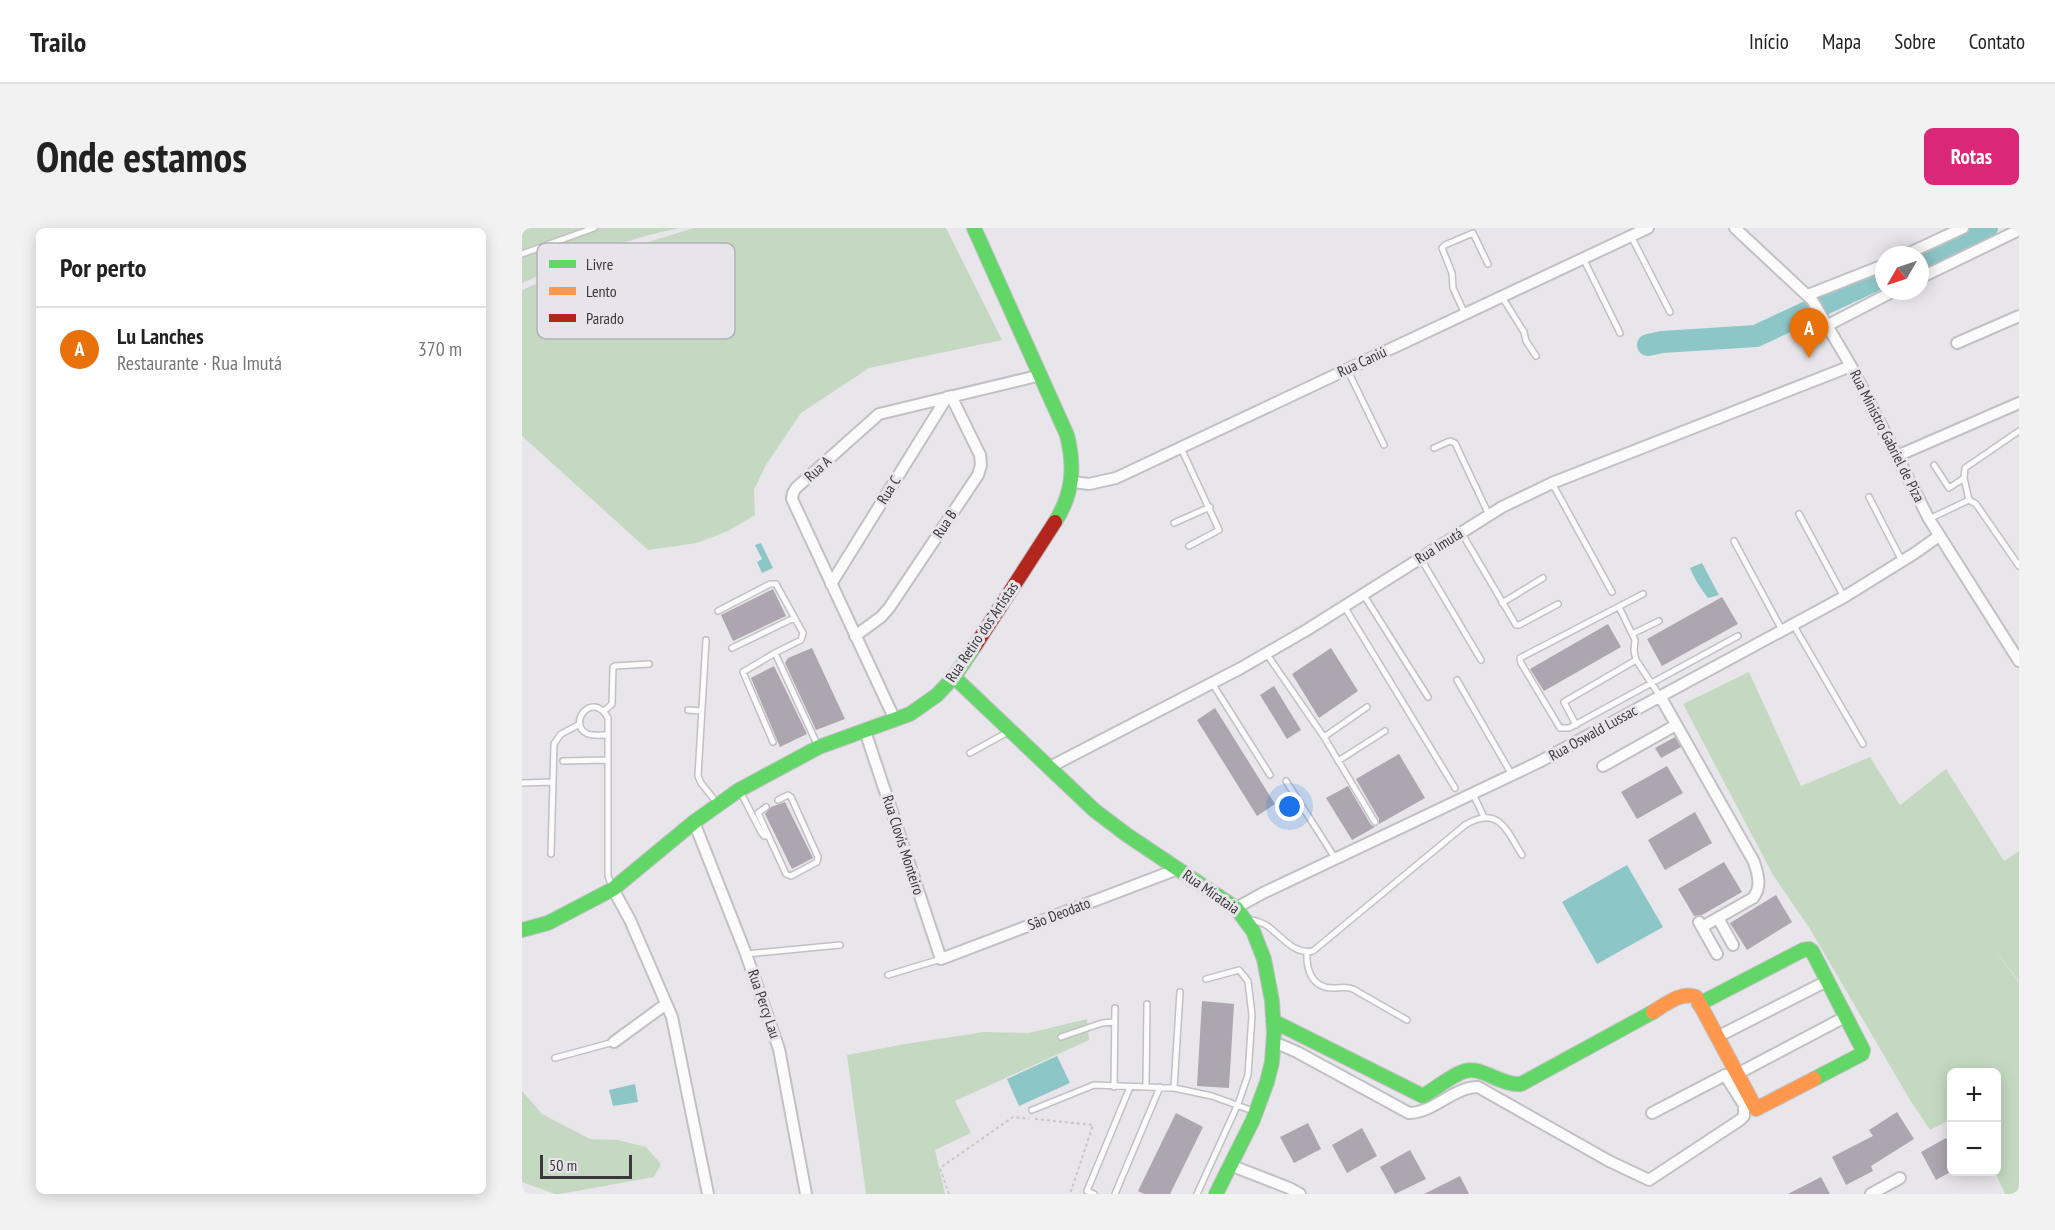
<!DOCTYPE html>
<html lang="pt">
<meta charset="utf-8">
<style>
:root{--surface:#fff;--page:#f2f2f2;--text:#222;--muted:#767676;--line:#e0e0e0;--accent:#db2777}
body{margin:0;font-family:"PT Sans Narrow",sans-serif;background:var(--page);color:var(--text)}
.controls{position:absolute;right:18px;bottom:18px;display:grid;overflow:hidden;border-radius:9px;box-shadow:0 3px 15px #0003}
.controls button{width:54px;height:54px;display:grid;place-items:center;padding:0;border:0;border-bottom:2px solid var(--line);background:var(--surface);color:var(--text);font:30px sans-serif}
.compass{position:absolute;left:1353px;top:18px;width:54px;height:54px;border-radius:50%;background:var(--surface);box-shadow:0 3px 15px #0003;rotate:231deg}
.scale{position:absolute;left:18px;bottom:15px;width:92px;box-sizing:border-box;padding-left:6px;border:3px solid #3a383b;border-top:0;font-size:16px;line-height:21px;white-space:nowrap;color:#3a383b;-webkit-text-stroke:4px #e7e5eb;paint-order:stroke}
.you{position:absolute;left:768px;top:579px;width:21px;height:21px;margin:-15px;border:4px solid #fff;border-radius:50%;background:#1a73e8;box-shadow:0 0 0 9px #1a73e833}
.badge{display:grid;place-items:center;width:39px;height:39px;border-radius:50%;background:var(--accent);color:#fff;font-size:20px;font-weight:700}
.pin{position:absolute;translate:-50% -50px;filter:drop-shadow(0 2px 3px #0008)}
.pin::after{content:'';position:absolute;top:32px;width:21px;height:18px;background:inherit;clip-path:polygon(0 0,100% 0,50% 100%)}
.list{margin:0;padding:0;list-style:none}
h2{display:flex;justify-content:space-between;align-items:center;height:78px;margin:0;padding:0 24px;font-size:26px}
h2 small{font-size:20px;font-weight:400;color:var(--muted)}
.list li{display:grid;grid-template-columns:39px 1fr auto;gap:18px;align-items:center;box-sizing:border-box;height:84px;padding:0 24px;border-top:2px solid var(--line)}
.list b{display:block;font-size:22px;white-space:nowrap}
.list p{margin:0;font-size:20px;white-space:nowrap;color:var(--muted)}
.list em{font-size:20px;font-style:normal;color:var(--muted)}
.map{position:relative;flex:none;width:1497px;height:966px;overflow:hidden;border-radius:9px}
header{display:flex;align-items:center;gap:36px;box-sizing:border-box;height:84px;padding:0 30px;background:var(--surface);border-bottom:2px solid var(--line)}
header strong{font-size:28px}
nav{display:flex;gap:33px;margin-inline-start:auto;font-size:21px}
.intro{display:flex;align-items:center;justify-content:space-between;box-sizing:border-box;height:144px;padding:0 36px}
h1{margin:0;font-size:42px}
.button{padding:15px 27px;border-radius:9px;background:var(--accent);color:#fff;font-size:21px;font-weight:700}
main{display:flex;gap:36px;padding:0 36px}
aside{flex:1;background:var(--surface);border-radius:9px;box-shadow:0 3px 15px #0003}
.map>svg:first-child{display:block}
.green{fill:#c5d9c2}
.water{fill:#8dc6c7}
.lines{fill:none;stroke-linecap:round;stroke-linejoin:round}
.river{stroke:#8dc6c7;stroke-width:22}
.building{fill:#ada5b0}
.lane-casing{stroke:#c1c0c2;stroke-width:8}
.street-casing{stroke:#c1c0c2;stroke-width:14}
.fast-casing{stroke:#c1c0c2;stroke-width:16}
.slow-casing{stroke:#c1c0c2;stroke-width:16}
.jam-casing{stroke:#c1c0c2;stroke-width:16}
.path{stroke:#c7c6c7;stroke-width:2;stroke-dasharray:3 3;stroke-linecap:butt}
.lane{stroke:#fcfbfc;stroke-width:5}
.street{stroke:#fcfbfc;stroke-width:10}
.fast{stroke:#63d668;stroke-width:14}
.slow{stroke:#ff974d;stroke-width:14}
.jam{stroke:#b3261e;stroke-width:14}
.labels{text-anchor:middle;stroke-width:6;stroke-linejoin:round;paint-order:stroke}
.street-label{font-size:15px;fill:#3a383b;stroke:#e7e5eb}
.key{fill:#e7e5eb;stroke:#b3b1b6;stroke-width:1.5}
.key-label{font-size:16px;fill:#3a383b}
</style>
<header>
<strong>Trailo</strong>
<nav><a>Início</a><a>Mapa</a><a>Sobre</a><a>Contato</a></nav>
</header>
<div class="intro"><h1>Onde estamos</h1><a class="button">Rotas</a></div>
<main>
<aside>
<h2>Por perto<small></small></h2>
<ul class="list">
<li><span class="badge" style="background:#e8710a">A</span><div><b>Lu Lanches</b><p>Restaurante · Rua Imutá</p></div><em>370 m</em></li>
</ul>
</aside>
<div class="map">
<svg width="1497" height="966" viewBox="0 0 1497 966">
<rect width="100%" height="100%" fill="#e8e6ea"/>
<path class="green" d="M0 0H158C103 10 52 33 0 55Z
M172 0H424L480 112 347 140 279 185 244 237 232 262 233 287 206 303 175 315 126 322 0 208V62L74 30Z
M1227 444 1279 558 1348 529 1378 577 1424 541 1482 633 1497 623V753L1464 711 1497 754V966H1483L1473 944H1474V844H1430L1429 891 1408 902 1388 872 1288 701 1251 647 1161 476Z
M565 791 567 812 433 873 449 905 413 922 423 966H344L325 827 383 816 462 804 507 805Z
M0 863 20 886 68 911 96 912 124 919 139 936 132 949 38 966H33L0 954Z"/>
<path class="water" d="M239 315 251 340 240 345 235 334 240 331 233 317Z
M1180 335 1197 367 1186 370C1179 361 1172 350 1168 340Z
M1105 637 1141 699 1075 736 1040 674Z
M535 828 548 855 497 878 485 851Z
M113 856 116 874 91 878 87 862Z"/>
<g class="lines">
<path class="river" d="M1398 31 1465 0
M1126 117 1140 114 1234 108 1362 48"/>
</g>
<path class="building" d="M251 361 264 388 211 413 199 387Z
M1200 369 1216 396 1140 438 1125 411Z
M1086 396 1099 419 1022 463 1008 441Z
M290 420 323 491 294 502 263 435 266 430Z
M809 420 836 463 797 490 770 446Z
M252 438 285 506 258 519 229 450Z
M752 458 779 502 765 511 738 467Z
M693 480 753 576 735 588 675 492Z
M1153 509 1159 519 1139 530 1133 520Z
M877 526 903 570 857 596V591L834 551Z
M1145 538 1161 565 1115 591 1099 564Z
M826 558 849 597 853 599 830 612 804 570Z
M263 574 291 630 270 641 243 586 249 579Z
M1173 584 1190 615 1143 642 1126 612Z
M1202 634 1220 664 1180 687 1172 688 1156 661Z
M1254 667 1270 694 1225 722 1208 695Z
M680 773 712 776 707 860 675 858Z
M1375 884 1392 911 1349 938 1351 943 1324 957 1310 929 1351 908 1347 902Z
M654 885 681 899 648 966H622L616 963Z
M786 895 799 921 772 935 758 909Z
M840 900 855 928 825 945 810 917Z
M1424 910 1430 920V943L1414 952 1399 924Z
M888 922 904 951 873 966 858 939Z
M938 948 947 966H902Z
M1299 949 1308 966H1266Z"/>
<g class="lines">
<g class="lane-casing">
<path id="lane" d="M1109 8 1148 84
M0 26 72 0
M1061 30 1098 105
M980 69 1002 104 1004 113 1014 128
M943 86 931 60 930 45 920 20 923 17 951 5 966 36
M825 141 862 217
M659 220 697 302 667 318
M912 220 928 213 933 215 967 287
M1412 237 1427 260 1442 250
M1030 255 1090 364
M1347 269 1380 333
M1447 272 1442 250 1443 240 1497 203
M1277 286 1322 369
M1407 291 1447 272 1454 276 1497 338
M652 295 688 279
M939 304 994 397H997L1036 376
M1212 313 1260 402
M899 331 959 432
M841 366 906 469
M1121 366 998 430 999 435 1038 500H1047L1216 408
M980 375 1021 350
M822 378 933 560
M1097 379 1113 412 1112 423 1114 432 1138 468
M196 383 248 356H254L281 405 279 412 253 425
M1272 398 1341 516
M1110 406 1137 393
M184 412 176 548 179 555 195 575
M210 420 272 390
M744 425 802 509 853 594
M935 452 990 547
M690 455 748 547
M166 482 180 483
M82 483 90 476 91 439 93 438 127 436
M1054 497 1042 474 1114 432
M86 507C80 507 72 508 66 506 44 497 70 461 86 490V648L90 658
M802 509 845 479
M251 514 221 444 253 425 295 516
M448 525 486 504
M41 533 84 532
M816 533 863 503
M764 553 813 630
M0 555 31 554
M219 565 239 604 242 608H246
M951 566 962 589
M244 579 236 585 264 646 269 648 295 634 296 629 269 569 266 567 256 572
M29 626 32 516 39 506 58 496
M730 692C734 693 740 695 744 697 759 707 771 727 791 723L943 597C976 577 984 601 1000 627
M785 724C784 742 790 760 811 760 818 760 824 758 831 761L885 792
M224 726 318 717
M366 747 419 731
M539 809 580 795 593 794
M33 830 92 814
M592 859 593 780
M624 859 625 776
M652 860 658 764
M510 882 572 857 652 860 690 868 731 883
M572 966 565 963 608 859
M593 966 638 859
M675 966 716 876 726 847 730 787 726 753 717 742 684 751"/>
</g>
<g class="street-casing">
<path id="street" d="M1213 0 1290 72 1329 138 1407 291 1497 433
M1383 27 1441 0
M1398 50 1497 2
M1286 67 1362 37
M1306 97 1372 63
M1435 115 1497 88
M1375 228 1497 175
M551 254 567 256 594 250 1126 0
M309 356 425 169
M333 408 359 389 367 380 456 247 459 237 458 227 429 168
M1138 468 1232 634C1236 646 1240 659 1231 670L1180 699
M373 492 270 271 271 265 274 260 357 186 519 147
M343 503 419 731 656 641
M1081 538 1154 497
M526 540 719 440 783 403 980 279 1030 255 1329 138
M172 594 224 726 257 821 284 966
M91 661 108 692 150 789 186 966
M714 680 741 665 1017 534 1322 369 1393 325 1417 308
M1196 690 1211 717
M1177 694 1195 726
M1195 809 1305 753
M92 814 144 776
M752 814 775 824 887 885C912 885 931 859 956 859L1087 933 1127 952 1218 892 1222 888V877L1203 847 1130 885
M1215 846 1323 789
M708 937 767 960 778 966
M1349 966 1378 950"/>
</g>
<g class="fast-casing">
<path id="fast" d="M452 0 545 207C553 239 551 266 533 294
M432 449 572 582 605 607 714 680 731 703 742 731 750 773 752 805 750 834 745 854 731 892 694 966
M0 702 26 695 91 661 172 594 217 562 297 519 388 486 415 467 432 449 453 418
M1177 776 1281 722 1287 721 1290 723 1341 822 1340 826 1292 851
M751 793 901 868C913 861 930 847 943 843 960 838 979 858 999 856L1131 784"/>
</g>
<g class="slow-casing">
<path id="slow" d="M1131 784C1144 776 1160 763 1174 769L1234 881 1292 851"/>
</g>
<g class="jam-casing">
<path id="jam" d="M453 418 533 294"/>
</g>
<path class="path" d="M513 891 571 897 548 966
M427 966 418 940 491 889 507 891"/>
<use href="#lane" class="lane"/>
<use href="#street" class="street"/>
<use href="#fast" class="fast"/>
<use href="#slow" class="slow"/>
<use href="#jam" class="jam"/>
</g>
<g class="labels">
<g class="street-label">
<text transform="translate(840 134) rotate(-25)" y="5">Rua Caniú</text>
<text transform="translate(1365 208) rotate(63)" y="5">Rua Ministro Gabriel de Piza</text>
<text transform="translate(296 241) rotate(-42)" y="5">Rua A</text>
<text transform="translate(367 262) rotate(-58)" y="5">Rua C</text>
<text transform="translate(423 296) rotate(-57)" y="5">Rua B</text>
<text transform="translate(917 318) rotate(-32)" y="5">Rua Imutá</text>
<text transform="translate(460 404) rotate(-56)" y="5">Rua Retiro dos Artistas</text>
<text transform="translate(1071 505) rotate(-29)" y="5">Rua Oswald Lussac</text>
<text transform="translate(381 617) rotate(72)" y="5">Rua Clovis Monteiro</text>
<text transform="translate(689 664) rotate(35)" y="5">Rua Mirataia</text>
<text transform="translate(537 686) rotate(-21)" y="5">São Deodato</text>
<text transform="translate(242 776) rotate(71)" y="5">Rua Percy Lau</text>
</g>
</g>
<rect x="15" y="15" width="198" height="96" rx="9" class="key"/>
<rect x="27" y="32" width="27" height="8" fill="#63d668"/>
<rect x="27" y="59" width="27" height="8" fill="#ff974d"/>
<rect x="27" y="86" width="27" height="8" fill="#b3261e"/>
<g class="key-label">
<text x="64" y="42">Livre</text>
<text x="64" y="69">Lento</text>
<text x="64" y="96">Parado</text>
</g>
</svg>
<div class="controls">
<button>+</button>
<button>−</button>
</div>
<svg class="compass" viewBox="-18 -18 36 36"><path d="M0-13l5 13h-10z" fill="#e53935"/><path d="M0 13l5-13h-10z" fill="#767676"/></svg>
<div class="scale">50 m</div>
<div class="you"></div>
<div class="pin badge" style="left:1287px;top:130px;background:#e8710a">A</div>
</div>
</main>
